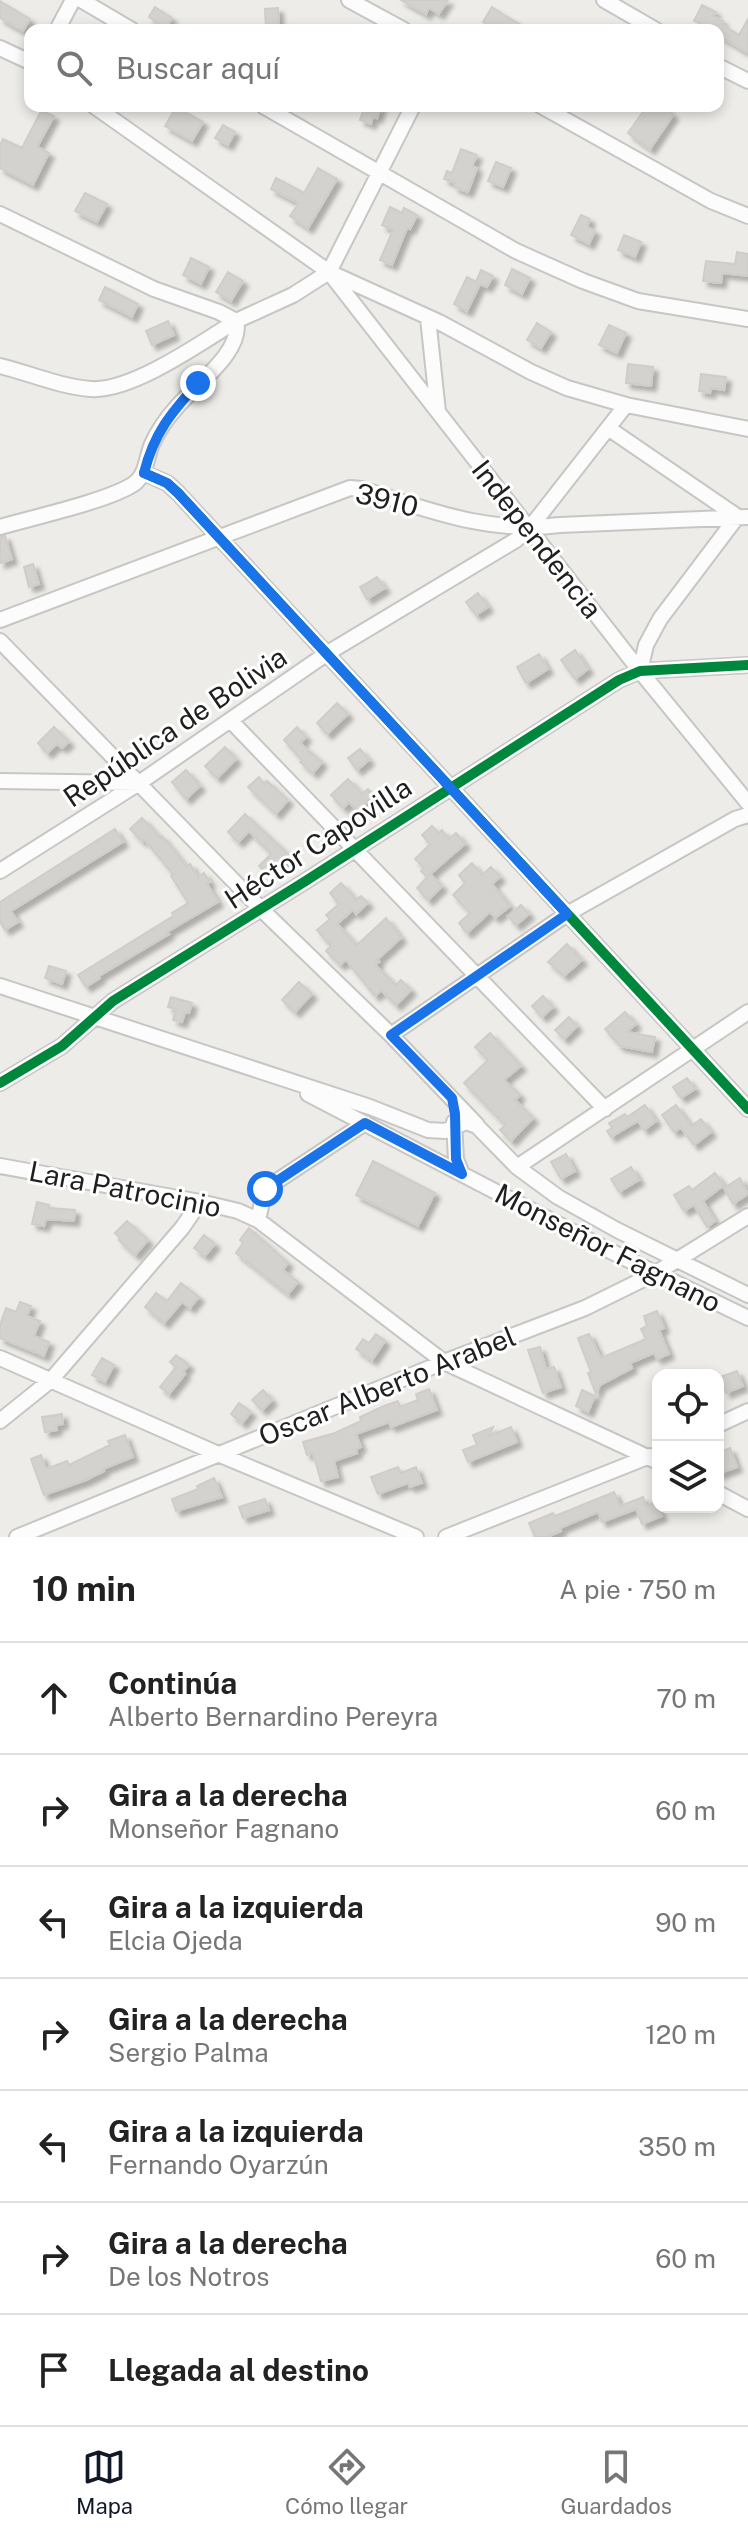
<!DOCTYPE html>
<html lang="es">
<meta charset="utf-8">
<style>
:root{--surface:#fff;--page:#f2f2f2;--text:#222;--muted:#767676;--line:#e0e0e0;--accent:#111827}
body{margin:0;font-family:"Public Sans",sans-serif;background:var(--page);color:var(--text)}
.controls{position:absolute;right:24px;bottom:24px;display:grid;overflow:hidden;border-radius:16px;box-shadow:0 4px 12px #0003}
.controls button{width:72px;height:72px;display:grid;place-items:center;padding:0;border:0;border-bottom:2px solid var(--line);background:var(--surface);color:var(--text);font:40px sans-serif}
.stop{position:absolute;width:24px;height:24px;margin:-18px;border:6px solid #1a73e8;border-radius:50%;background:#fff}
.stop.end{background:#1a73e8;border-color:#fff;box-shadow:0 2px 8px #0008}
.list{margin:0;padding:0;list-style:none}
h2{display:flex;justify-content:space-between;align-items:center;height:104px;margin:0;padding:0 32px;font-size:34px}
h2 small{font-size:26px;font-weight:400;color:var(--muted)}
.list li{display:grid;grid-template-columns:52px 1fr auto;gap:24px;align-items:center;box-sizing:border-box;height:112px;padding:0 32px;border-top:2px solid var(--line)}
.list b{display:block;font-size:30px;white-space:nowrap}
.list p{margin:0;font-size:26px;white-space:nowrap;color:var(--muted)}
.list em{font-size:26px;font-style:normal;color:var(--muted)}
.icon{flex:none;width:44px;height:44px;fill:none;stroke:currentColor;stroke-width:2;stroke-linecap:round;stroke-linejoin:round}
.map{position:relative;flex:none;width:748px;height:1537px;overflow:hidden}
.search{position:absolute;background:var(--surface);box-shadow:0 4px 12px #0003;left:24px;right:24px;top:24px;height:88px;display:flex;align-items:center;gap:20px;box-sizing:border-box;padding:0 28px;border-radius:16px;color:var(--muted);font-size:30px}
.sheet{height:888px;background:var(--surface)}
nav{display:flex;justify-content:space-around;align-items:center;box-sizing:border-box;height:112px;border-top:2px solid var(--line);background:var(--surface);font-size:22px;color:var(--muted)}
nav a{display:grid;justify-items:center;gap:4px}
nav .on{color:var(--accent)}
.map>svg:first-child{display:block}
.building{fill:#d4d2cf;stroke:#d0cdc9;stroke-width:2;filter:url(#shadow)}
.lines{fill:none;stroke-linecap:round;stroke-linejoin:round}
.minor-casing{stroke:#c6c6c4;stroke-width:18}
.minor{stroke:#fcfcfc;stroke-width:14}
.cycleway-casing{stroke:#fff;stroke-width:15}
.cycleway{stroke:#00873e;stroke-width:10}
.route{stroke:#1a73e8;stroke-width:10}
.labels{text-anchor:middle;stroke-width:6;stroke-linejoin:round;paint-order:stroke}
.street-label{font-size:28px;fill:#1f1f1f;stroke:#fff}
</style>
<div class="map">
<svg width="748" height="1537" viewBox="0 0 748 1537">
<defs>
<filter id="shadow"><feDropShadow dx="5" dy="5" stdDeviation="2" flood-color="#0004"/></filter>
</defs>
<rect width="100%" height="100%" fill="#edece8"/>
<path class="building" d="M401 0H448L439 14 429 8 426 14Z
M0 1 30 19 23 31 0 18Z
M702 5 716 12 713 16 723 21 721 24 739 35 748 19V53L718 35V30L694 21Z
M155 7 172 18 166 28 149 17Z
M492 7 504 15 530 30H497L483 22Z
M278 8 279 30H266L265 9Z
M365 106H381L377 118 373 116 371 124 360 120Z
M647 106H664L673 115 650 149 628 133Z
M176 107 203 122 192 141 165 126Z
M41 111 54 116 37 147 49 153 33 185 0 168V145L3 139 22 148Z
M223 125 235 132 228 145 215 138Z
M461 149 477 155 472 166 477 168 468 192 454 187 455 183 444 179 447 171 452 173Z
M496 162 511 168 503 187 488 181Z
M318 168 337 179 308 228 290 216 299 203 271 189 276 178 304 193Z
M85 193 107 204 97 222 75 211Z
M390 207 402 213 404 208 417 215 410 229 407 228 392 265 380 260 393 230 382 225Z
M581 215 590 219 587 227 595 231 589 244 571 235Z
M624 235 641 242 635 257 618 250Z
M737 252 748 254V276L722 273 721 283 703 281 706 261 735 264Z
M191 258 209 267 201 284 183 275Z
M512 269 530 278 522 294 505 285Z
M481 270 493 276 487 287 480 284 467 311 454 304 467 277 476 282Z
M228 272 243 281 231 301 216 292Z
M105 287 138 304 132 317 99 300Z
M168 321 174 335 152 345 146 331Z
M537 323 551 332 541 348 527 340Z
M609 325 626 333 617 353 599 345Z
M628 364 653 367 651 386 626 383Z
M701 374 726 377 724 390 711 388 710 393 699 391Z
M5 536 12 559 0 563V537Z
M33 564 39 584 29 587 24 567Z
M377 577 385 588 367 599 360 587Z
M478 593 488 607 476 615 466 602Z
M575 650 588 669 575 679 561 660Z
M539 654 548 669 526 683 517 667Z
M337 703 348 714 327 734 317 723Z
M54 727 69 742 62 748 57 744 47 753 38 743Z
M297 727 306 737 300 743 322 762 313 773 300 762 302 760 284 740Z
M225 747 236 759 217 778 205 766Z
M360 749 369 760 357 770 348 758Z
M186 770 200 786 186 799 172 782Z
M259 777 264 784 267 781 288 800 276 814 248 787Z
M348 779 362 794 368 789 374 795 358 811 349 802 343 808 331 795Z
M245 814 289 855 269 875 259 866 271 854 249 831 238 842 228 832Z
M142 818 161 838 162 836 186 866 190 864 198 877 204 873 210 882 207 884 218 902 167 932 169 934 99 976 100 978 86 987 78 975 173 916 172 913 188 903 171 876 173 874 144 839 142 841 130 829Z
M432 826 439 833 442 830 449 839 456 833 465 844 427 877 421 871 424 868 415 859 430 844 422 835Z
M115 829 123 842 11 911 18 922 5 930 0 922V902Z
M472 863 482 875 491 867 500 877 492 884 510 906 495 918 490 912 467 933 459 923 470 913 453 895 465 883 459 875Z
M430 874 442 886 428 900 417 888Z
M341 883 356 900 361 896 368 903 356 914 353 910 337 924 357 945 386 918 401 938 377 960 379 962 375 965 396 985 401 980 411 990 396 1005 381 990 375 996 346 960 340 965 326 951 331 946 317 930 330 919 326 915 339 904 330 893Z
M521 905 529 914 516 925 508 916Z
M567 944 582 960 564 976 548 962Z
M49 966 66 971 62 984 45 978Z
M299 982 312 994 295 1012 282 1000Z
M543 996 553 1007 542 1017 532 1006Z
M171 997 192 1003 189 1013 185 1012 182 1022 173 1020 176 1009 168 1007Z
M625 1012 636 1024 627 1032 655 1037 652 1052 620 1046 605 1029Z
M569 1017 577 1026 564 1039 555 1030Z
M490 1033 521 1066 504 1080 520 1095 515 1100 533 1118 511 1141 500 1130 505 1125 464 1083 488 1060 475 1047Z
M687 1078 695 1089 681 1098 673 1087Z
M645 1105 656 1121 644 1130 638 1121 611 1137 607 1131 612 1128 609 1123 625 1114 627 1117Z
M676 1105 691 1126 701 1119 711 1132 694 1145 681 1128 674 1132 662 1115Z
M566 1154 575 1171 561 1179 551 1162Z
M373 1161 435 1193 418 1226 356 1195Z
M631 1167 639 1180 619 1192 611 1179Z
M715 1173 724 1185 703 1201 715 1221 707 1227 694 1205 684 1211 674 1195 689 1186 692 1190Z
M740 1178 748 1194 733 1204 724 1188Z
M37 1202 49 1205V1208L75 1210 74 1221 46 1219 44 1226 32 1224Z
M127 1221 148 1240 135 1255 119 1240 120 1238 115 1233Z
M249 1228 288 1263 283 1270 298 1282 288 1294 236 1253 243 1243 240 1240Z
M204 1235 215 1244 205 1256 194 1248Z
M181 1283 199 1297 190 1308 182 1302 164 1323 145 1307 156 1293 167 1301Z
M20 1302 31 1306 27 1316 40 1321 34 1336 49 1342 44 1356 0 1338V1325L6 1308 16 1312Z
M657 1311 664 1328 659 1330 669 1354 657 1359 654 1353 630 1363 632 1368 600 1385 596 1394 588 1373 591 1372 578 1338 589 1334 601 1358 646 1339 641 1329 647 1326 644 1316Z
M376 1334 385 1341 372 1360 356 1349 363 1339 369 1343Z
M540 1347 546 1369 554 1367 561 1387 543 1393 528 1350Z
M176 1355 189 1365 183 1372 185 1374 169 1394 160 1387 176 1367 170 1362Z
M102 1358 114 1365 105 1382 92 1375Z
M737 1371 743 1386 726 1393 720 1377Z
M429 1389 437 1410 391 1427 389 1422 356 1434 361 1447 356 1449 357 1453 334 1461 338 1477 321 1481 313 1453 307 1455 303 1442 335 1433 361 1421 360 1417 384 1406 398 1401 400 1407 418 1400 416 1394Z
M263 1390 272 1400 262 1410 252 1400Z
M582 1390 595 1396 588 1412 576 1406Z
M239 1403 251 1412 242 1423 231 1414Z
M62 1414 63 1424 56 1425 57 1430 45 1432 42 1417Z
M493 1427 489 1436 511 1427 517 1442 468 1462 463 1450 477 1445 473 1435Z
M125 1435 133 1457 103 1469 104 1471 86 1480 44 1495 31 1459 41 1455 46 1469 67 1461 69 1465 110 1445 108 1441Z
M730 1448 737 1467 718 1474V1453Z
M398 1467 401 1473 416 1467 422 1483 410 1487 408 1483 378 1494 371 1477Z
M214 1478 222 1497 176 1511 172 1499 198 1489 197 1486Z
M614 1492 620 1506 643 1497 646 1506 656 1502 662 1516 642 1524 636 1509 602 1522 598 1512 560 1528 561 1531 547 1537H535L529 1523 553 1513 555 1516Z
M265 1499 269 1510 243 1518 239 1507Z"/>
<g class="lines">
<g class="minor-casing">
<path id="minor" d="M81 0 132 30
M349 0 404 30
M604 0 656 30
M57 30 73 0
M0 48 30 62
M718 66 748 81
M94 106 329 272 439 322 531 372 567 388 626 405 748 429
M263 106 516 251 583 281 638 301 748 319
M541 106 711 201 748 216
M0 214 154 289 219 312 236 321C201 343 131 392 91 389 61 387 29 373 0 366
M332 276 640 671 748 803
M428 318 438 412
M608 428 738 517
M144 473 167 483 178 493 748 1109
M0 527C31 518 112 500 135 483 147 473 146 458 152 444 158 431 166 419 176 408 194 386 244 351 236 321L293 295 329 272 413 106
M0 620 350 488 362 489C429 510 488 534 560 525L748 517
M0 641 260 908 391 1035 477 1125
M640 671 646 645 660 619 737 517
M230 720 605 1109
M0 781 139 783
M0 871 139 783 326 654 516 540 529 529 626 405
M0 986 370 1107 428 1130 445 1131 466 1122 477 1126 517 1167 558 1197 617 1230 748 1295
M391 1035 567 914 735 819 748 815
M0 1083 62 1046 113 1001 304 882 619 680 640 671 748 665
M308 1094 606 1249 748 1318
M454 1122 456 1159 462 1174
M0 1166 200 1202 238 1211 258 1220 444 1362 658 1462
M517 1167 748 1012
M258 1220 265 1189 365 1123
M0 1358 218 1454 416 1537
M0 1421 51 1380 182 1228 200 1202
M718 1425 748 1411
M718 1493 748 1509
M17 1537 444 1362 585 1308 656 1273 748 1216
M446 1537 650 1456"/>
</g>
<use href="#minor" class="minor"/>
<g class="cycleway-casing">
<path id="cycleway" d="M144 473 167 483 178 493 748 1109
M0 1083 62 1046 113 1001 304 882 619 680 640 671 748 665"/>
</g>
<use href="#cycleway" class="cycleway"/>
</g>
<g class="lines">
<path class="route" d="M198 383C171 413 154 433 144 473L167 483 178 493 567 914 391 1035 452 1098 455 1114 456 1159 462 1174 365 1123 265 1189"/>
</g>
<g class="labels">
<g class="street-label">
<text transform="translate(387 500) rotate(14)" y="10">3910</text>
<text transform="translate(537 539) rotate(52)" y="10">Independencia</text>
<text transform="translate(175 727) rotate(-34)" y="10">República de Bolivia</text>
<text transform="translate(318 843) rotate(-33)" y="10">Héctor Capovilla</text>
<text transform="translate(125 1189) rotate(11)" y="10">Lara Patrocinio</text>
<text transform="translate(608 1248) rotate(27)" y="10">Monseñor Fagnano</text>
<text transform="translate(387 1386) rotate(-22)" y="10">Oscar Alberto Arabel</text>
</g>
</g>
</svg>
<div class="controls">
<button><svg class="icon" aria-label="locate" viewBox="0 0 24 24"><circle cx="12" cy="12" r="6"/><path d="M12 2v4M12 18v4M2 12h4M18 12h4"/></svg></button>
<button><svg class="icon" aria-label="layers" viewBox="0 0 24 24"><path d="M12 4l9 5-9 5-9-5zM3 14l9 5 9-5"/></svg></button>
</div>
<div class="stop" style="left:265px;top:1189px"></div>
<div class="stop end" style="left:198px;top:383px"></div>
<div class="search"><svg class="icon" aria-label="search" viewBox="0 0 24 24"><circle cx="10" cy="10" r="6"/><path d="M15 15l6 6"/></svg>Buscar aquí</div>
</div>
<section class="sheet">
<h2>10 min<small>A pie · 750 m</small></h2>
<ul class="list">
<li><svg class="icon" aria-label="ahead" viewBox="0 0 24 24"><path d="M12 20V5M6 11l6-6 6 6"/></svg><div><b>Continúa</b><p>Alberto Bernardino Pereyra</p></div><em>70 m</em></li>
<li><svg class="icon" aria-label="right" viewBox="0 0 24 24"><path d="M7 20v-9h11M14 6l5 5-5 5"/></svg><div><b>Gira a la derecha</b><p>Monseñor Fagnano</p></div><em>60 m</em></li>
<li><svg class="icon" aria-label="left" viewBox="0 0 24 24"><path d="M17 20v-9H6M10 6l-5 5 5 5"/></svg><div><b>Gira a la izquierda</b><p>Elcia Ojeda</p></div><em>90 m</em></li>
<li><svg class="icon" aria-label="right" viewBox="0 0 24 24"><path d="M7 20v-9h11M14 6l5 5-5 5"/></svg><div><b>Gira a la derecha</b><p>Sergio Palma</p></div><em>120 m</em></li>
<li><svg class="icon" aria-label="left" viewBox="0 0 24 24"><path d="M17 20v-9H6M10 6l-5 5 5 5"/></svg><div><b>Gira a la izquierda</b><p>Fernando Oyarzún</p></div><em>350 m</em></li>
<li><svg class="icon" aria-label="right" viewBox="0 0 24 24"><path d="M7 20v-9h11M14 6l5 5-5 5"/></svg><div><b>Gira a la derecha</b><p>De los Notros</p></div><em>60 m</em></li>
<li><svg class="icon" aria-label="arrive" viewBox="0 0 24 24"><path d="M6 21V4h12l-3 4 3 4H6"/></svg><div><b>Llegada al destino</b></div></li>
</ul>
</section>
<nav>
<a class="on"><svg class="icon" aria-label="map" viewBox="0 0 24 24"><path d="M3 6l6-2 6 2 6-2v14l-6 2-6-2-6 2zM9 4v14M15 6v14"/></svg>Mapa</a>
<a><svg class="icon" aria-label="directions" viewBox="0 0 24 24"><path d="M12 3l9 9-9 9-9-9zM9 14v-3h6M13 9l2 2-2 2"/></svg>Cómo llegar</a>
<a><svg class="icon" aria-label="saved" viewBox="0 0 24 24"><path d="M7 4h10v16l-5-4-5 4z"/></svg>Guardados</a>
</nav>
